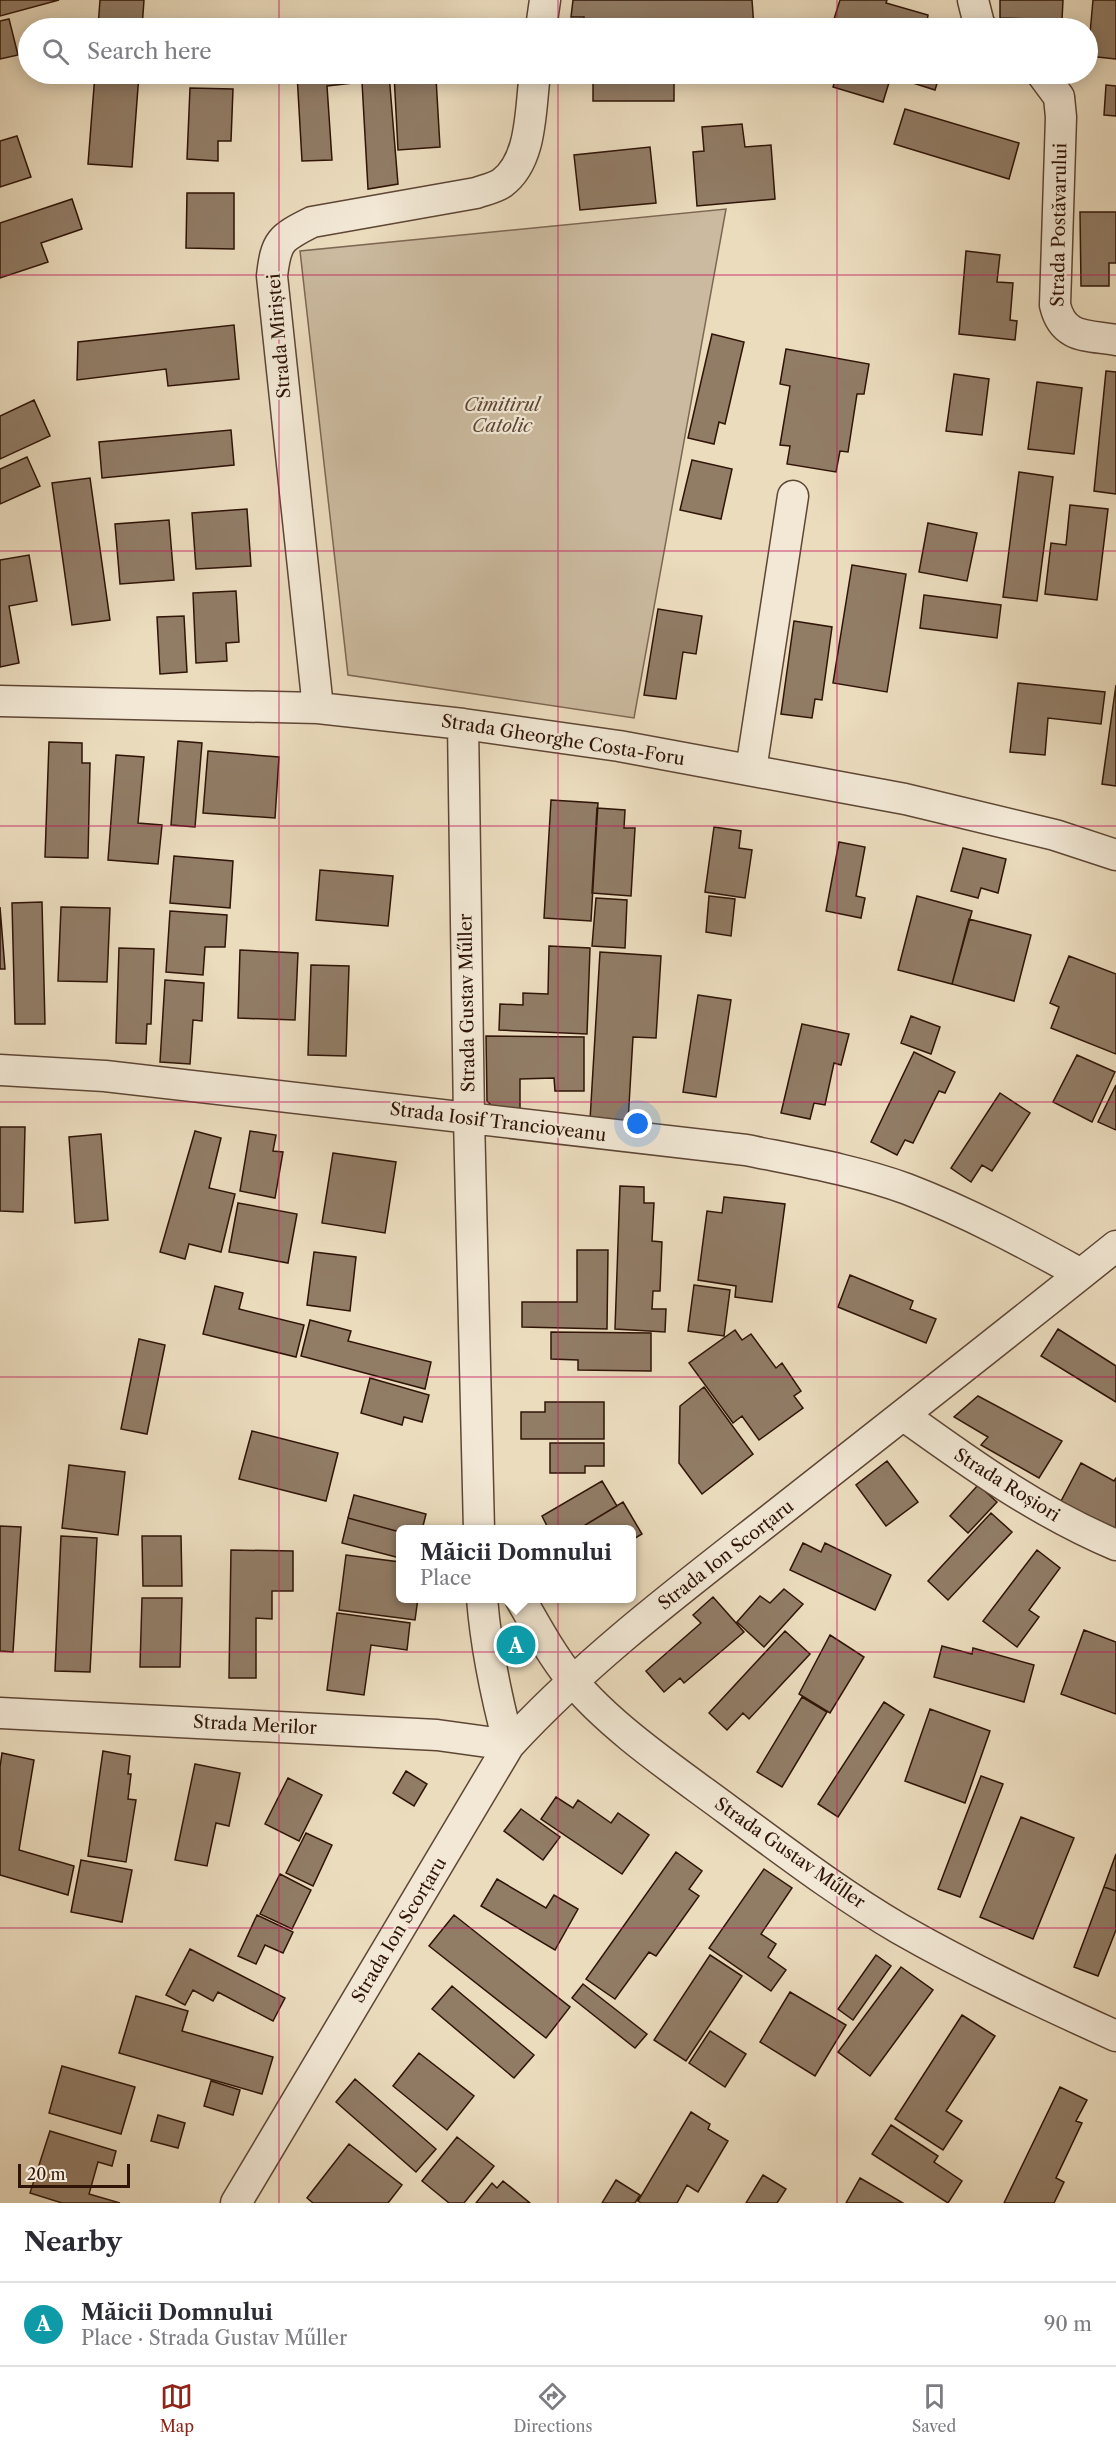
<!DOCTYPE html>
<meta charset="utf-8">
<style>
:root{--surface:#fff;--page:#f7f7f7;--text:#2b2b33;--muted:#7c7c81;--line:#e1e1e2;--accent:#8f2418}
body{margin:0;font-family:"Libre Caslon Text",serif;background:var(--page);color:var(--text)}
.scale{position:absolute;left:18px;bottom:15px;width:112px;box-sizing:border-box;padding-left:6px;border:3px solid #2f1407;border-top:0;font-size:16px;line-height:21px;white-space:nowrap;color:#2f1407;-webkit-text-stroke:4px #f2e8d5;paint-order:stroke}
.you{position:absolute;left:638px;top:1124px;width:21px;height:21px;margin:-15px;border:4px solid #fff;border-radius:50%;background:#1a73e8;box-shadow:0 0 0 9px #1a73e833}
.badge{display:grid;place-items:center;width:39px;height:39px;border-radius:50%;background:var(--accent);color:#fff;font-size:20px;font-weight:700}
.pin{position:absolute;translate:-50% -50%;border:3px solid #fff;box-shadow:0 2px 6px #0006}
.popup{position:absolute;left:396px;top:1525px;width:240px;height:78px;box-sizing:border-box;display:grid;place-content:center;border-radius:9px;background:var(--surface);filter:drop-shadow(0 2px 4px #0005);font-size:20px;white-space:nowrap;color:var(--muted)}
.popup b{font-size:22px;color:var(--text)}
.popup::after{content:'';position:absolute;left:50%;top:100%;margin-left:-12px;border:12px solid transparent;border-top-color:var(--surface)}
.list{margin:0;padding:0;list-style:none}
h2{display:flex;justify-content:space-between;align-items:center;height:78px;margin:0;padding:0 24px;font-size:26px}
h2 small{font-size:20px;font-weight:400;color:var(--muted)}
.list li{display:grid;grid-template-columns:39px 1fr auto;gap:18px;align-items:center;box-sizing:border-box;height:84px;padding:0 24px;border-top:2px solid var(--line)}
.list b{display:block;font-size:22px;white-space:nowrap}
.list p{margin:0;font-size:20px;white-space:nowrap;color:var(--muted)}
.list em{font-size:20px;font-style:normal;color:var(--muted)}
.icon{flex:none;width:33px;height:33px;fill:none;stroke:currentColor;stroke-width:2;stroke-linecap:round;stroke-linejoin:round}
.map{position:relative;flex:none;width:1116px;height:2203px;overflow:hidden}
.search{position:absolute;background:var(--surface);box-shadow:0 3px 15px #0003;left:18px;right:18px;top:18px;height:66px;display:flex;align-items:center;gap:15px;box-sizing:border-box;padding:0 21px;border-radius:33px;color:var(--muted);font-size:22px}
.sheet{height:162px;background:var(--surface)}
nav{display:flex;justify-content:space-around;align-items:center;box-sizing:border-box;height:84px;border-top:2px solid var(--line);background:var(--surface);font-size:16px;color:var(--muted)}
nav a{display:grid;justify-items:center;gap:3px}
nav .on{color:var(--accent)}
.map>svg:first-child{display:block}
.green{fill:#cbba9f;stroke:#7d6753;stroke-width:1.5}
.building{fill:#917c66;stroke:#2f1407;stroke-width:1.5}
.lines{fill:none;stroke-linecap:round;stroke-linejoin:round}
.street-casing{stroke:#5e4635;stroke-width:33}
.street{stroke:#f2e8d5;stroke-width:30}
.grid{fill:none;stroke:#c2185b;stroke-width:1.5;stroke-opacity:0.55}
.labels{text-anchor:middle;stroke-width:4.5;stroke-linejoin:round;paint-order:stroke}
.street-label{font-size:18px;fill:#2f1407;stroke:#f2e8d5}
.park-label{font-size:18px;font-style:italic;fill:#5e4635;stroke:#f2e8d5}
</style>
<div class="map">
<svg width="1116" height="2203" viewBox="0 0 1116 2203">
<rect width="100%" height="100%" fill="#ebdcbe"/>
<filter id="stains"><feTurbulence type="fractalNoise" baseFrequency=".00333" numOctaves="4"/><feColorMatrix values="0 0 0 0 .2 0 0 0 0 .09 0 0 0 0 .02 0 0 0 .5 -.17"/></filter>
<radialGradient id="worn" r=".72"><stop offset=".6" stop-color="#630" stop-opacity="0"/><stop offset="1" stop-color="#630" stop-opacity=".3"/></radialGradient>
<path class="green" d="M726 209 634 718 348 675 300 251Z"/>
<path class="building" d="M0 0H59L0 16Z
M100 0H144L142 28H98Z
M573 0H752L754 28H584V17H571Z
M840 0H887L886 3 928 15 927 22 936 25 935 28H865L834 19Z
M1000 0H1063L1062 20 1000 18Z
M1093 0H1116V59L1088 56Z
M9 19 18 55 0 59V21Z
M95 74H139L132 167 88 164Z
M297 74H389L398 184 368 189 362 82 327 86 332 160 302 161Z
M394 74H452L453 77 436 78 440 147 398 150Z
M593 74H674V101H593Z
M837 74H956L953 82 939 77 935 90 891 76 883 102 833 87Z
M1106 85 1116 86V116L1104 115Z
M190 88 233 89 231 141H218V161L187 159Z
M905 109 1019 143 1009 179 894 144Z
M742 124 745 147 771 145 775 199 697 206 693 152 704 151 702 127Z
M17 136 31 177 0 187V141Z
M650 147 656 203 580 210 574 155Z
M187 193H234V249L186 248Z
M72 199 82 229 41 243 48 262 0 278V223Z
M1080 212H1116V263H1109V286H1081Z
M966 251 1000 255 997 282 1013 283 1010 320 1017 321 1015 340 959 334Z
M234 325 239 379 168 386 166 369 77 380 78 342Z
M712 334 744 342 725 424 719 422 714 444 688 438Z
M786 349 869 364 864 394H857L848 452 840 451 836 472 787 464 790 446 780 445 790 386 780 384Z
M1106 371 1116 372V494L1094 491Z
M954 374 989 379 982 435 946 431Z
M1037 382 1082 388 1074 454 1028 449Z
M34 400 50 436 0 459V416Z
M231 430 234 465 102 478 99 442Z
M27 457 40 486 0 504V469Z
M692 460 732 469 721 519 680 510Z
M1019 472 1053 477 1037 601 1003 597Z
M90 478 110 620 72 625 52 483Z
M1070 505 1108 509 1097 600 1045 594 1051 543 1066 545Z
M247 509 251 566 196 569 192 513Z
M169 520 174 580 120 584 115 524Z
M928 523 977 533 967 581 919 572Z
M29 555 37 601 9 606 19 663 0 667V560Z
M852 565 906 574 887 692 833 683Z
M236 591 239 642 226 643 227 661 196 663 193 593Z
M924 595 1001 605 997 638 920 628Z
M658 609 702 616 696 654 683 652 676 699 644 695Z
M184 616 187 672 160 674 157 617Z
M794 621 832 627 822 700 815 699 812 718 781 714Z
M1018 683 1105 692 1101 724 1048 718 1045 755 1010 752Z
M1116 685V786L1102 784Z
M178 741 202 743 195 827 171 825Z
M49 742 82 743V763H90L88 858 45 857Z
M208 751 279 757 275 818 203 813Z
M116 755 144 757 138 823 162 825 158 864 108 860Z
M551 800 598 803 591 921 544 918Z
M597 808 625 810 624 828H635L631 896 592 893Z
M714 827 741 831 739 848 752 850 745 898 705 892Z
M839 842 865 847 856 896 865 898 861 918 826 911Z
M963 848 1006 859 998 893 981 888 978 898 951 891Z
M174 856 233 861 230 908 170 903Z
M320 870 393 876 388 926 316 920Z
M709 896 735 899 731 936 706 932Z
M917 896 972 911 952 984 898 970Z
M596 898 627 900 625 948 592 946Z
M42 902 45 1024H15L12 903Z
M0 907 5 969H0Z
M61 907 110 908 107 982 58 981Z
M170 911 227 915 225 947H205L203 975 166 972Z
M969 919 1031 935 1014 1001 952 984Z
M549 946 590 948 587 1034 499 1030 500 1004 523 1005V993L548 994Z
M119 948 154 949 151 1024H147L146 1044 116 1043Z
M240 950 298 953 295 1020 238 1018Z
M600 952 661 956 656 1038 633 1037 628 1122 590 1120Z
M1069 956 1116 974V1054L1051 1028 1059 1007 1050 1003Z
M311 965 349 966 346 1056 308 1055Z
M165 980 204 983 202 1021 193 1020 190 1064 160 1062Z
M698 995 731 1000 716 1097 683 1092Z
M911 1016 940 1027 931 1054 901 1043Z
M802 1024 849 1034 841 1065 834 1063 825 1105 814 1103 810 1119 781 1113Z
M486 1036 584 1037V1091H555L554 1078 520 1079V1112L495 1109 487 1101Z
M914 1052 955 1072 945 1093 939 1091 913 1143 905 1140 897 1155 871 1142Z
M1077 1055 1115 1072 1092 1122 1053 1102Z
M1116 1085V1130L1098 1122Z
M1000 1093 1030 1113 992 1171 982 1165 971 1182 951 1168Z
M0 1127H25L23 1212 0 1211Z
M195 1131 221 1138 209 1188 235 1194 221 1252 189 1244 185 1259 160 1252Z
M250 1131 276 1135 273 1151 283 1152 275 1198 240 1191Z
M101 1134 108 1220 75 1223 69 1137Z
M333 1153 396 1162 385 1233 322 1223Z
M620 1186 644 1187V1203H654L652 1241 662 1242 660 1291H653L652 1309H666L665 1332 615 1329Z
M724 1197 785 1204 772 1302 735 1297 736 1286 698 1280 707 1211 722 1213Z
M238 1203 297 1214 288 1263 229 1252Z
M577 1250H608L607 1329 522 1327V1302H577Z
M314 1252 356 1257 350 1311 307 1305Z
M850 1275 913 1301 910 1309 936 1319 926 1343 838 1307Z
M694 1285 730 1290 724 1336 688 1331Z
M215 1286 243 1293 239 1309 304 1325 296 1357 203 1334Z
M310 1320 351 1331 348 1341 431 1362 425 1389 301 1356Z
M1058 1329 1116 1366V1402L1041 1356Z
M735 1330 742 1340 751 1334 776 1368 782 1363 801 1391 794 1396 803 1408 759 1440 742 1416 733 1423 689 1363Z
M551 1332 651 1333V1371L578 1370V1360L551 1359Z
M139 1339 165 1345 147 1434 121 1429Z
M370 1378 429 1395 422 1422 404 1417 402 1425 361 1413Z
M704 1387 753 1454 702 1494 679 1463 680 1406Z
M978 1396 1062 1441 1039 1478 981 1445 988 1437 954 1417Z
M545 1402H604V1439H521V1412H545Z
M252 1431 338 1453 326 1501 239 1479Z
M550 1443H604V1466H585V1473H550Z
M887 1461 918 1502 886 1526 856 1485Z
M1081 1463 1114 1481 1116 1478V1534L1059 1505Z
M69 1465 125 1472 118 1535 62 1528Z
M602 1481 617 1506 577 1530H549L542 1516Z
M978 1485 997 1502 968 1533 950 1516Z
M354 1495 426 1514 422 1530H400V1532L348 1518Z
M623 1502 642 1534 632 1540V1530H577Z
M991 1513 1012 1532 948 1600 928 1581Z
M348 1518 400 1532V1558L342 1543Z
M0 1526 21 1527 13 1652 0 1651Z
M61 1536 97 1538 90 1672 55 1671Z
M142 1536H181L182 1586H143Z
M803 1543 821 1552 825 1543 891 1575 875 1610 790 1570Z
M231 1550 293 1551V1591H272V1619L256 1618V1678H229Z
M1037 1550 1060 1568 1029 1610 1039 1617 1017 1647 983 1621Z
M346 1555 400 1562V1598H418L415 1620 339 1610Z
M784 1589 803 1604 764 1647 737 1622 760 1596 770 1603Z
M713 1597 744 1632 684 1683 680 1678 664 1692 646 1671 701 1623 693 1615Z
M142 1598H182L180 1667H140Z
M337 1613 410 1623 407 1650 371 1645 364 1695 327 1690Z
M1084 1630 1116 1642V1714L1061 1694Z
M785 1631 810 1654 749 1719 743 1713 727 1730 709 1713Z
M830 1635 864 1657 830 1713 799 1694Z
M942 1646 972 1654 973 1648 1034 1665 1024 1702 934 1677Z
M802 1697 827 1712 782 1787 757 1772Z
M884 1702 904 1715 838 1817 818 1804Z
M930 1709 990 1731 965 1803 905 1781Z
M103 1751 130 1756 128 1774H131L128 1799 136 1800 126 1862 88 1856Z
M2 1753 34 1760 19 1850 74 1866 68 1895 0 1875V1767Z
M195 1764 240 1773 229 1826 216 1823 207 1866 175 1860Z
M406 1771 427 1784 414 1806 393 1793Z
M981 1776 1003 1784 960 1897 938 1889Z
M288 1778 322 1795 299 1841 265 1824Z
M556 1797 573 1808 578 1800 611 1823 618 1813 649 1835 622 1874 541 1819Z
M521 1809 560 1837 543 1860 504 1831Z
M1021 1817 1074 1838 1033 1939 980 1917Z
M306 1833 332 1845 313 1886 286 1873Z
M676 1852 702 1871 689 1889 699 1896 656 1956 649 1952 615 1999 586 1979Z
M1116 1854V1891L1104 1887Z
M81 1860 132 1870 122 1922 71 1912Z
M764 1869 792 1888 761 1934 776 1944 768 1957 786 1970 771 1991 709 1948Z
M280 1874 311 1890 292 1929 260 1914Z
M497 1879 546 1908 554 1895 578 1909 555 1950 481 1906Z
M1104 1887 1116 1891V1930L1098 1976 1074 1967Z
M257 1915 293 1932 283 1953 265 1945 256 1964 238 1956Z
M454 1915 570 2007 546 2038 429 1946Z
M190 1949 285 1998 273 2021 218 1992 213 2001 193 1990 185 2005 166 1995Z
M710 1955 742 1976 686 2061 654 2040Z
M876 1955 891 1966 853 2020 838 2009Z
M901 1967 933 1990 870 2076 838 2052Z
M583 1984 647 2034 635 2048 572 1998Z
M452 1986 534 2055 514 2078 432 2009Z
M790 1992 846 2025 815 2076 760 2042Z
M136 1996 188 2011 182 2031 273 2057 262 2094 119 2053Z
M962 2015 995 2036 946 2111 962 2121 943 2150 895 2119Z
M710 2031 746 2054 725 2087 689 2063Z
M419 2053 474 2096 447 2130 393 2086Z
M62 2066 135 2087 121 2134 49 2113Z
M355 2079 436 2149 416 2172 336 2102Z
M211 2081 240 2090 233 2115 204 2106Z
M1060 2087 1087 2100 1076 2121 1082 2123 1056 2178 1064 2182 1054 2203H1004Z
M691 2112 710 2124 708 2129 728 2141 698 2192 687 2185 677 2203H641L638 2201Z
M158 2115 185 2123 178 2148 151 2141Z
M891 2125 938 2156 934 2162 962 2181 948 2203 872 2154Z
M50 2131 116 2151 112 2166 98 2162 89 2194 120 2203H62L30 2193Z
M457 2137 494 2166 464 2203H449L422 2181Z
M349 2144 402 2185 388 2203H313L307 2198Z
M763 2175 786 2189 777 2203H746Z
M860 2178 903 2203H846Z
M616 2180 640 2195 635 2203H602Z
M503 2181 530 2203H476L492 2183 497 2188Z"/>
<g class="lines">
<g class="street-casing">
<path id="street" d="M973 0 979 24 982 28
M541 28 545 0
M1042 74 1059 97 1061 117 1055 305C1063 339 1087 335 1116 340
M0 701 318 708 463 724 619 746 905 799 1055 835 1116 855
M318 708 272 276C276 241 280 238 312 222L476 193C484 190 495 188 502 183 533 160 530 108 535 74
M463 724 469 1118 479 1530
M751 770 793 496
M0 1070 105 1076 746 1150C800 1161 855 1170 907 1189 967 1212 1025 1243 1081 1274
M903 1415C971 1464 1038 1512 1116 1545
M520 1598C536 1626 551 1654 571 1679 611 1728 677 1772 728 1810 784 1851 840 1894 900 1929 970 1969 1043 2003 1116 2036
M0 1713 437 1735 509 1745C496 1696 486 1649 482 1598
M236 2203 509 1745C589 1658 684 1587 777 1514 890 1425 1004 1336 1116 1246"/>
</g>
<use href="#street" class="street"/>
</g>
<path class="grid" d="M279 0V28M558 0V28M837 0V28M279 74V2203M558 74V2203M837 74V2203M0 275H1116M0 551H1116M0 826H1116M0 1102H1116M0 1377H1116M0 1652H1116M0 1928H1116"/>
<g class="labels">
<g class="street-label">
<text transform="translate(1059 225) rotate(-89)" y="6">Strada Postăvarului</text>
<text transform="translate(279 336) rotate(-95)" y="6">Strada Miriștei</text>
<text transform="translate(563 740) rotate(9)" y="6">Strada Gheorghe Costa-Foru</text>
<text transform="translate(467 1003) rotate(-91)" y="6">Strada Gustav Műller</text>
<text transform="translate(498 1122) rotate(7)" y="6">Strada Iosif Trancioveanu</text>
<text transform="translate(1007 1485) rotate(32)" y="6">Strada Roșiori</text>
<text transform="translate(726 1555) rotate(-38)" y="6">Strada Ion Scorțaru</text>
<text transform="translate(255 1725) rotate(3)" y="6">Strada Merilor</text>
<text transform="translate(790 1853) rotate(35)" y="6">Strada Gustav Műller</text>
<text transform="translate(399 1930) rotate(-59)" y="6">Strada Ion Scorțaru</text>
</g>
<g class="park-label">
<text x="502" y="411">Cimitirul<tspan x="502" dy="21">Catolic</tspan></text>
</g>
</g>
<rect width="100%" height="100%" filter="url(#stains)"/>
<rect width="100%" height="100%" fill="url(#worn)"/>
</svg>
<div class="scale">20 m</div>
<div class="you"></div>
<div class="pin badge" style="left:516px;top:1645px;background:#0f9aa8">A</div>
<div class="popup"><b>Măicii Domnului</b>Place</div>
<div class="search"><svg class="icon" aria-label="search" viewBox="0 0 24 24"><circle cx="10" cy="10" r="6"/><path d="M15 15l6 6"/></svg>Search here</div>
</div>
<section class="sheet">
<h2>Nearby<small></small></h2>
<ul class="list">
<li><span class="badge" style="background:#0f9aa8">A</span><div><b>Măicii Domnului</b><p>Place · Strada Gustav Műller</p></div><em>90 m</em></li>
</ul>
</section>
<nav>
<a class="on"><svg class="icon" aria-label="map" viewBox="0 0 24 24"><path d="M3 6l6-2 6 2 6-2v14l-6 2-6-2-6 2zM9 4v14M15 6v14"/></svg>Map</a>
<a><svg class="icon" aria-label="directions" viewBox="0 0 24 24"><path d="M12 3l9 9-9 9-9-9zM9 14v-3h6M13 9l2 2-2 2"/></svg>Directions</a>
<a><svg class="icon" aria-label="saved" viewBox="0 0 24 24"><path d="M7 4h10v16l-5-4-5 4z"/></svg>Saved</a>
</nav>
